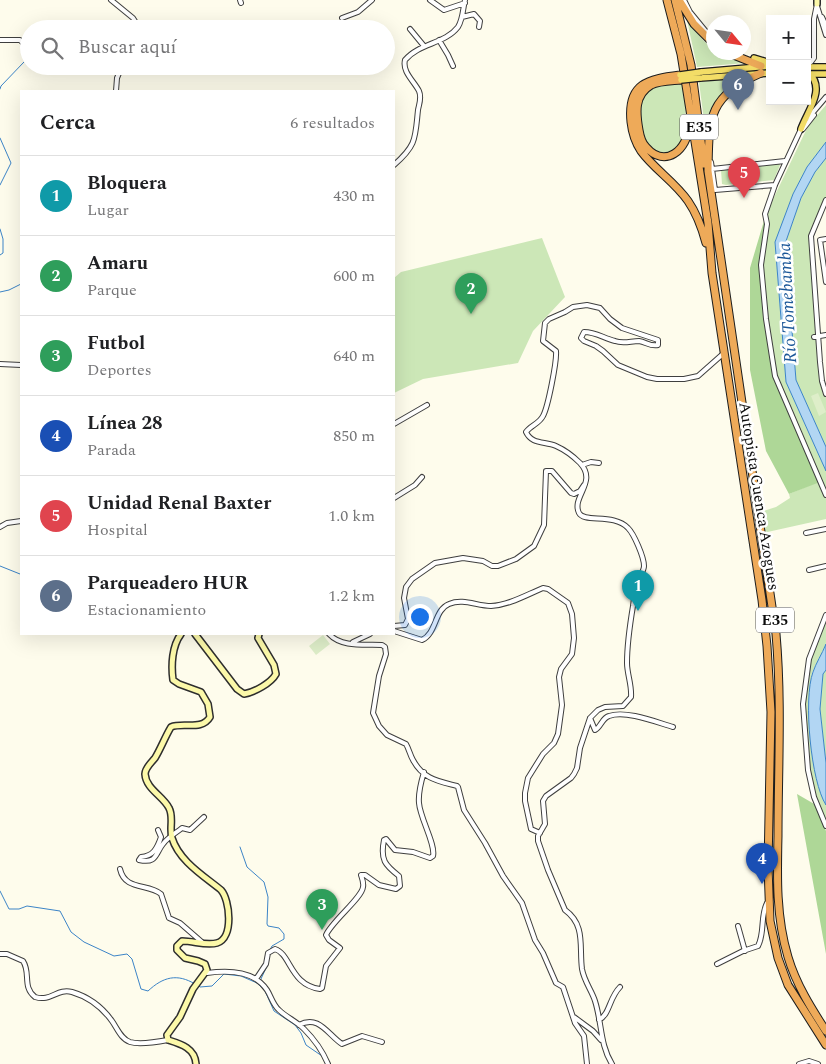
<!DOCTYPE html>
<html lang="es">
<meta charset="utf-8">
<style>
:root{--surface:#fff;--page:#f6f6f6;--text:#202124;--muted:#757577;--line:#e0e0e0;--accent:#b62f2a}
body{margin:0;font-family:Spectral,serif;background:var(--page);color:var(--text)}
.controls{position:absolute;right:15px;top:15px;display:grid;overflow:hidden;border-radius:0px;box-shadow:0 5px 20px #0002}
.controls button{width:45px;height:45px;display:grid;place-items:center;padding:0;border:0;border-bottom:1px solid var(--line);background:var(--surface);color:var(--text);font:25px sans-serif}
.compass{position:absolute;left:706px;top:15px;width:45px;height:45px;border-radius:50%;background:var(--surface);box-shadow:0 5px 20px #0002;rotate:119deg}
.you{position:absolute;left:419px;top:616px;width:18px;height:18px;margin:-12px;border:4px solid #fff;border-radius:50%;background:#1a73e8;box-shadow:0 0 0 8px #1a73e833}
.badge{display:grid;place-items:center;width:32px;height:32px;border-radius:50%;background:var(--accent);color:#fff;font-size:16px;font-weight:700}
.pin{position:absolute;translate:-50% -41px;filter:drop-shadow(0 1px 2px #0008)}
.pin::after{content:'';position:absolute;top:26px;width:18px;height:15px;background:inherit;clip-path:polygon(0 0,100% 0,50% 100%)}
.list{margin:0;padding:0;list-style:none}
h2{display:flex;justify-content:space-between;align-items:center;height:65px;margin:0;padding:0 20px;font-size:21px}
h2 small{font-size:16px;font-weight:400;color:var(--muted)}
.list li{display:grid;grid-template-columns:32px 1fr auto;gap:15px;align-items:center;box-sizing:border-box;height:80px;padding:0 20px;border-top:1px solid var(--line)}
.list b{display:block;font-size:19px;white-space:nowrap}
.list p{margin:0;font-size:16px;white-space:nowrap;color:var(--muted)}
.list em{font-size:16px;font-style:normal;color:var(--muted)}
.icon{flex:none;width:28px;height:28px;fill:none;stroke:currentColor;stroke-width:2;stroke-linecap:round;stroke-linejoin:round}
.map{position:relative;flex:none;width:826px;height:1064px;overflow:hidden}
.search{position:absolute;background:var(--surface);box-shadow:0 5px 20px #0002;left:20px;top:20px;width:375px;height:55px;display:flex;align-items:center;gap:12px;box-sizing:border-box;padding:0 18px;border-radius:28px;color:var(--muted);font-size:19px}
.panel{position:absolute;background:var(--surface);box-shadow:0 5px 20px #0002;left:20px;top:90px;width:375px;height:545px;border-radius:0px}
.map>svg:first-child{display:block}
.green{fill:#cce7b7}
.forest{fill:#aed797}
.pitch{fill:#deeec9}
.water{fill:#b2d6f3;stroke:#3c84c7}
.lines{fill:none;stroke-linecap:round;stroke-linejoin:round}
.stream{stroke:#3c84c7;stroke-width:1}
.street-casing{stroke:#3f3f3f;stroke-width:6}
.secondary-casing{stroke:#2e2e2e;stroke-width:8}
.primary-casing{stroke:#1d1d1d;stroke-width:8}
.highway-casing{stroke:#1d1d1d;stroke-width:9}
.street{stroke:#fff;stroke-width:4}
.secondary{stroke:#fcf9a9;stroke-width:5}
.primary{stroke:#f3dd67;stroke-width:5.5}
.highway{stroke:#eeaa59;stroke-width:7}
.primary-bridge-casing{stroke:#1d1d1d;stroke-width:8;stroke-linecap:butt}
.primary-bridge{stroke:#f3dd67;stroke-width:5.5}
.labels{text-anchor:middle;stroke-width:5;stroke-linejoin:round;paint-order:stroke}
.shield{fill:#fff;stroke:#555;stroke-width:1}
.shield-label{font-size:15px;font-weight:bold;fill:#0c0c0c}
.street-label{font-size:16px;fill:#0c0c0c;stroke:#fff}
.water-label{font-size:18px;font-style:italic;fill:#1b5798;stroke:#fff}
</style>
<div class="map">
<svg width="826" height="1064" viewBox="0 0 826 1064">
<rect width="100%" height="100%" fill="#fefcec"/>
<path class="green" d="M687 20 703 40 713 49 714 52 720 53 746 63 697 67Z
M742 77C720 91 711 103 705 128L699 82Z
M683 84C684 99 688 118 685 133 684 140 680 144 675 149 648 173 627 110 649 90 658 83 672 84 683 84Z
M826 105V142L807 167 793 194 775 243 786 382 826 471V519L763 533 760 512 776 507 790 498 789 494 820 481 774 377 763 267 766 214 808 126Z
M826 158V199L811 236 820 362 826 394V447L796 380 785 244 801 198 815 172Z
M779 163 780 165 774 180 726 185 722 184 721 170Z
M542 238 565 297 533 331 518 363 423 379 394 393V278L401 272Z
M826 615V644L812 673 808 709 812 751 817 780 823 800 826 805V826L814 797 808 770 803 704 809 659Z
M826 670V763L820 709 823 674Z"/>
<path class="forest" d="M766 214 763 267 774 376 820 482 789 494 766 451 750 370V268Z
M797 794 816 805 826 831V954Z"/>
<path class="pitch" d="M818 393 826 412 819 416 811 396Z
M323 635 330 644 316 655 309 646Z"/>
<path class="water" d="M826 142V158L815 172 801 198 785 244 796 380 826 447V471L786 382 775 242 793 194 807 167Z
M826 644V670L823 674 820 709 826 763V805C811 782 803 699 813 672 816 663 822 654 826 644Z"/>
<g class="lines">
<path class="stream" d="M0 89 1 86 24 62
M0 138 11 163 0 185
M0 229 3 239V253L0 255
M0 292 9 290 21 284
M0 566 20 574
M240 847 247 867 264 882 268 897 267 924 268 926 279 928 284 934V939L272 946 270 950
M0 891 9 909H19L27 906 60 911 71 932 84 942 114 956 127 954 132 959 141 989 148 991C163 977 177 973 195 984
M260 981 267 966
M199 986 200 987 212 986 224 974 241 976 257 983 265 991 274 1011 295 1025 301 1033 306 1045 322 1056"/>
<g class="street-casing">
<path id="street" d="M111 0 133 18 140 29
M240 0 241 3
M430 0 444 10 465 3
M684 0 690 12 708 34
M817 6 826 35
M462 17 474 14 480 21 479 27
M822 17 826 26
M342 18 358 12 372 0
M410 29 424 46
M0 40H20L29 49
M439 40 448 55 453 66
M807 63 811 62 814 58V19L817 4
M42 66 44 68
M116 91 117 78 122 66
M809 117 826 97
M801 129 775 185 765 214 767 224 761 265 766 319 775 376 826 495
M803 129 814 115
M711 162 715 190 775 185
M394 165C417 145 415 138 418 110 419 104 422 98 419 91 414 81 402 72 405 60 419 43 445 44 458 27 463 19 463 8 465 0
M712 169 785 161
M826 200 811 236 820 362 822 381 826 394
M826 239 820 240 826 282
M814 337 826 335
M0 364 21 365
M394 424 427 405
M582 465 591 462 599 463
M394 498 415 485 422 477
M0 527 7 523 21 521
M806 533 826 529
M809 570 826 566
M826 615 809 659 803 704 808 770 814 797 826 826
M394 626 405 625 408 619 404 598 406 587 412 579 435 563 463 558 483 561 492 566H498L516 559 534 546 544 525 546 471H552L571 493 574 494 580 491 584 485
M394 631 422 640C437 633 434 610 449 604 463 598 477 606 491 606 509 605 526 595 543 588L548 589 568 603 572 614 574 638 572 654 561 669 559 677 562 705 558 734 554 743 543 754 528 778 525 793V801L531 829 540 833
M329 634C342 648 365 644 382 645L385 647 386 654 379 676 373 713 379 726 387 735 406 744C409 749 410 755 413 760 423 779 438 781 457 786L458 787 464 810 485 843 503 876 522 903 535 940 543 953 556 983 563 987 575 1023 584 1036 587 1064
M353 642 370 634
M590 718 595 730C601 727 602 718 609 716 626 710 656 722 673 727
M158 830 161 837C157 849 153 856 141 857L139 860C157 864 155 854 163 844 168 837 176 833 182 828L190 830 204 817
M120 869C125 891 148 883 161 894L169 918 180 923 203 943
M738 926 745 951
M0 954H7L23 961C31 973 22 987 35 997 51 1002 57 988 72 992 89 997 102 1007 112 1021 117 1028 121 1039 130 1042 140 1045 157 1042 168 1040
M717 964 743 951 758 946C765 933 760 916 767 903
M207 973C228 970 254 970 267 990 271 996 273 1005 279 1010 286 1017 296 1021 304 1029 313 1038 323 1052 328 1064
M256 979 266 964 268 953 275 949C291 954 290 985 320 989L322 988 326 966 340 948 329 940 326 935C332 921 362 898 363 887 364 883 362 878 361 875H365L379 885 396 889 400 886 399 876C385 865 380 860 384 840L386 839 395 850 413 852 430 858 433 856C436 845 420 818 419 803 418 793 421 782 424 772
M574 1017 593 1031 601 1040
M599 1020C610 1014 609 998 620 987
M299 1025C319 1014 328 1035 342 1044L362 1036 382 1042
M612 1064C600 1045 602 1023 595 1001 592 991 584 981 582 969 579 947 586 925 565 910L548 870 538 841V836L545 824 543 801 546 796 571 778 574 774 577 768 580 748 590 718 598 710 605 707 623 706 631 697C632 685 627 674 627 663 627 644 630 624 633 606 634 597 635 588 638 580 640 575 644 571 644 566 644 557 634 534 628 528 614 513 584 523 579 513 571 497 598 482 580 463 573 456 565 450 556 446 545 441 532 445 526 432 531 425 539 424 543 416 548 407 557 361 556 351L543 341 545 323 549 319 565 312 573 307 587 305 600 308 610 319 622 328 658 340V345C651 347 646 342 639 341 631 341 623 344 615 341 603 338 596 332 584 332L581 338 584 341 596 346 603 351 618 365 647 377 657 379H684L698 376 724 353
M799 1064 809 1061 818 1064"/>
</g>
<g class="secondary-casing">
<path id="secondary" d="M817 0V4
M181 634C172 646 171 665 173 680L179 684 201 692 208 704 210 717C202 731 183 722 171 727 165 737 161 748 155 758 151 763 145 768 145 774 146 789 163 796 169 808 174 817 169 829 172 838 179 861 204 876 221 890 230 900 234 938 217 943 206 946 194 941 182 941L177 946V950L185 958 198 961 205 964 207 970 193 989 180 1017 167 1035 168 1040C181 1044 195 1048 196 1064
M195 634 237 689 244 694C255 692 271 683 276 674L274 665 258 638 259 634"/>
</g>
<g class="primary-casing">
<path id="primary" d="M754 58 770 63
M807 67H826
M701 72 770 66
M812 74H826
M700 78 770 73
M801 129C808 110 826 89 809 73"/>
</g>
<g class="highway-casing">
<path id="highway" d="M667 0 681 54 708 223 712 273 762 600 767 646 771 712 768 867 770 921 778 958 788 985 826 1045
M675 0 691 65 704 164
M679 0 694 24 714 44
M726 52 761 66
M761 73C707 97 709 118 708 171L776 634C782 702 778 769 778 836 777 877 776 917 788 957 796 984 811 1008 826 1031
M680 75C648 79 627 83 631 122 632 131 635 142 641 151 654 169 675 182 688 201 697 214 702 228 706 243
M681 80C672 81 659 81 651 85 634 95 636 113 639 130 640 136 641 142 646 147 665 169 688 150 689 125"/>
</g>
<use href="#street" class="street"/>
<use href="#secondary" class="secondary"/>
<use href="#primary" class="primary"/>
<use href="#highway" class="highway"/>
<g class="primary-bridge-casing">
<path id="primary-bridge" d="M680 75 701 72
M681 80 700 78"/>
</g>
<use href="#primary-bridge" class="primary-bridge"/>
</g>
<g class="labels">
<g class="shield">
<rect x="680" y="114.5" width="38" height="25" rx="4"/>
<rect x="756" y="607.5" width="38" height="25" rx="4"/>
</g>
<g class="shield-label">
<text x="699" y="132">E35</text>
<text x="775" y="625">E35</text>
</g>
<g class="street-label">
<text transform="translate(760 496) rotate(81)" y="6">Autopista Cuenca Azogues</text>
</g>
<g class="water-label">
<text transform="translate(787 303) rotate(-93)" y="6">Río Tomebamba</text>
</g>
</g>
</svg>
<div class="controls">
<button>+</button>
<button>−</button>
</div>
<svg class="compass" viewBox="-18 -18 36 36"><path d="M0-13l5 13h-10z" fill="#e53935"/><path d="M0 13l5-13h-10z" fill="#757577"/></svg>
<div class="you"></div>
<div class="pin badge" style="left:638px;top:611px;background:#0f9aa8">1</div>
<div class="pin badge" style="left:471px;top:314px;background:#2e9e5b">2</div>
<div class="pin badge" style="left:322px;top:930px;background:#2e9e5b">3</div>
<div class="pin badge" style="left:762px;top:884px;background:#1a4fb4">4</div>
<div class="pin badge" style="left:744px;top:198px;background:#e0444e">5</div>
<div class="pin badge" style="left:738px;top:110px;background:#5c6f8a">6</div>
<div class="search"><svg class="icon" aria-label="search" viewBox="0 0 24 24"><circle cx="10" cy="10" r="6"/><path d="M15 15l6 6"/></svg>Buscar aquí</div>
<section class="panel">
<h2>Cerca<small>6 resultados</small></h2>
<ul class="list">
<li><span class="badge" style="background:#0f9aa8">1</span><div><b>Bloquera</b><p>Lugar</p></div><em>430 m</em></li>
<li><span class="badge" style="background:#2e9e5b">2</span><div><b>Amaru</b><p>Parque</p></div><em>600 m</em></li>
<li><span class="badge" style="background:#2e9e5b">3</span><div><b>Futbol</b><p>Deportes</p></div><em>640 m</em></li>
<li><span class="badge" style="background:#1a4fb4">4</span><div><b>Línea 28</b><p>Parada</p></div><em>850 m</em></li>
<li><span class="badge" style="background:#e0444e">5</span><div><b>Unidad Renal Baxter</b><p>Hospital</p></div><em>1.0 km</em></li>
<li><span class="badge" style="background:#5c6f8a">6</span><div><b>Parqueadero HUR</b><p>Estacionamiento</p></div><em>1.2 km</em></li>
</ul>
</section>
</div>
